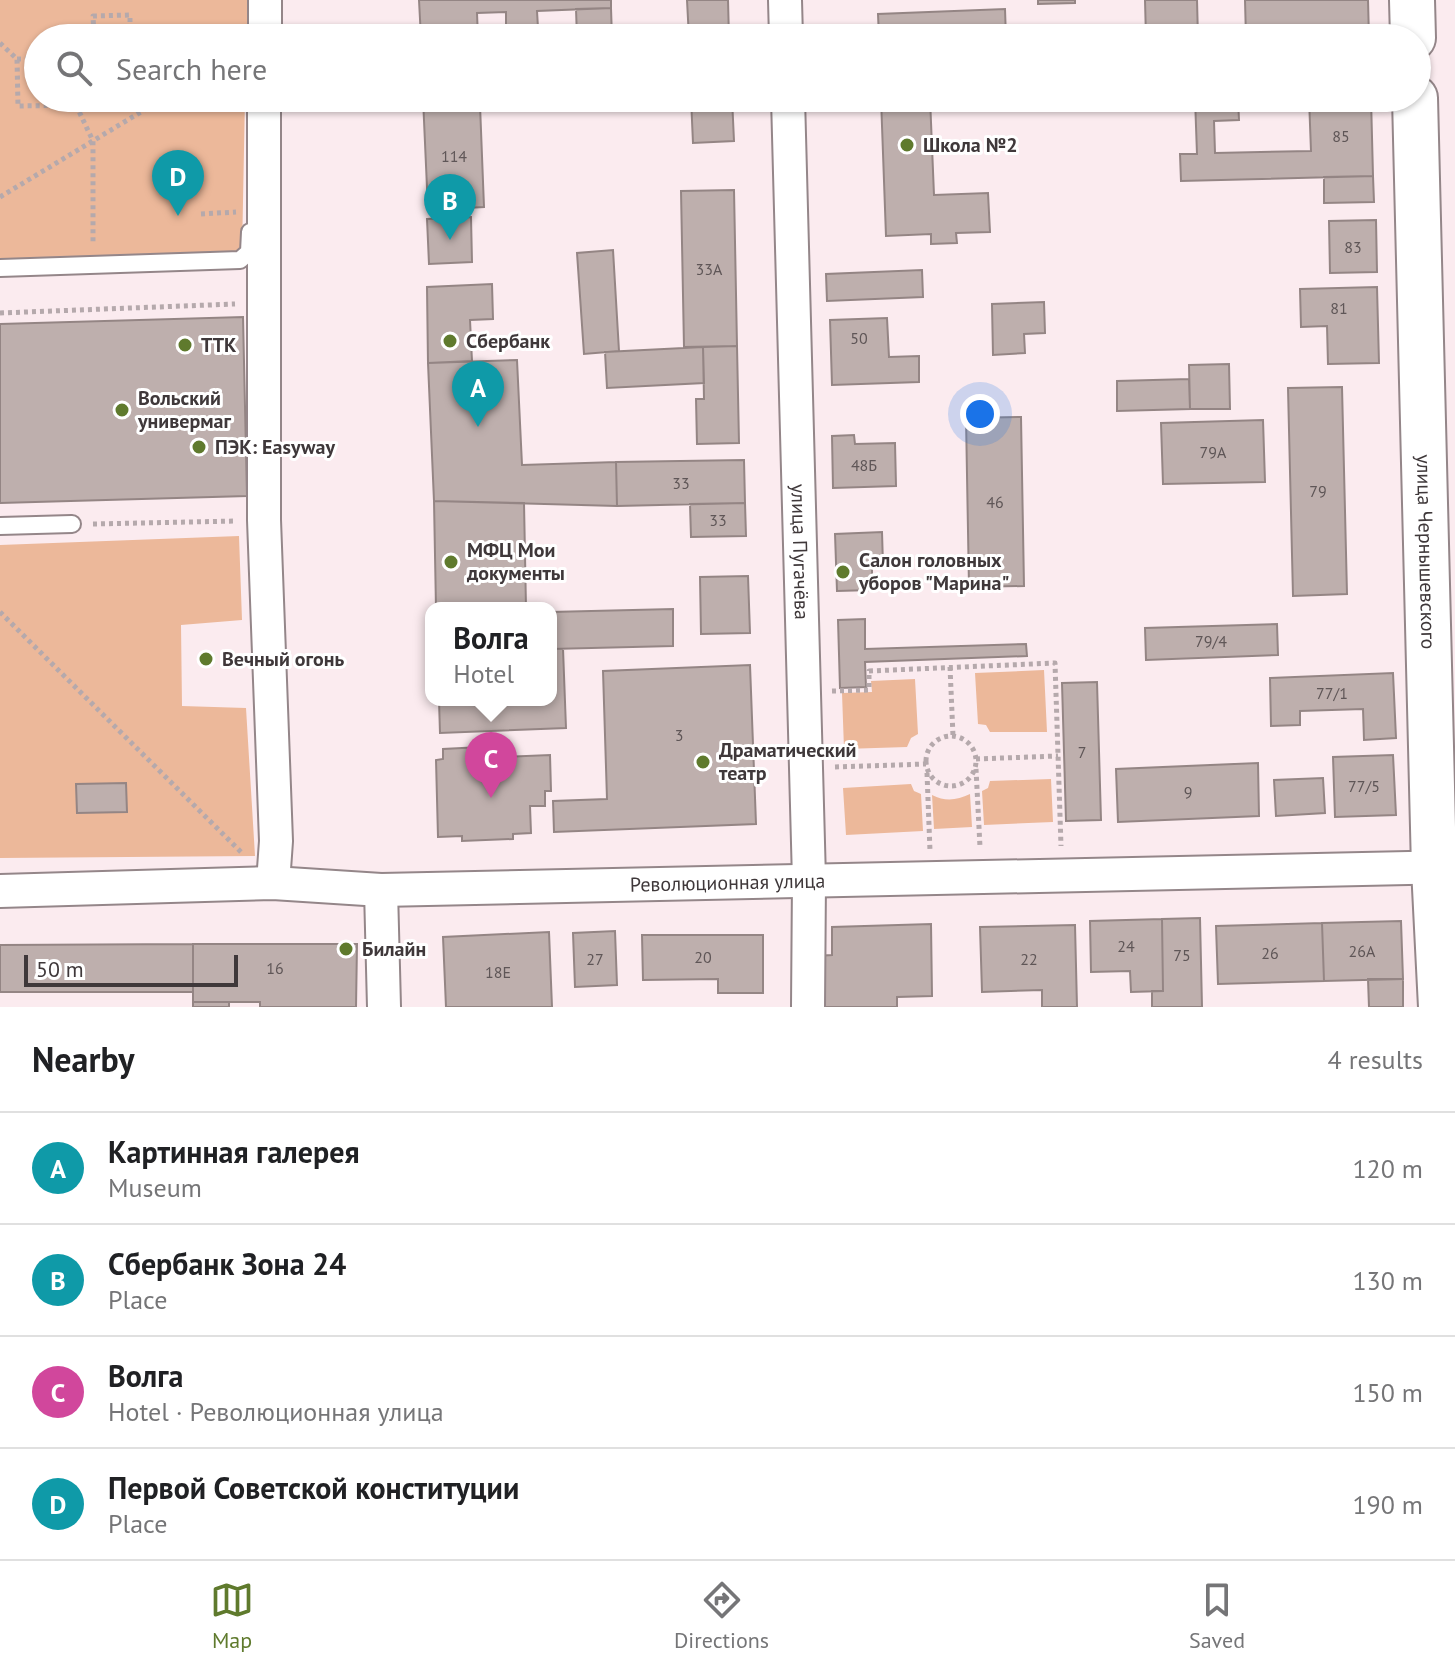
<!DOCTYPE html>
<meta charset="utf-8">
<style>
:root{--surface:#fff;--page:#f2f2f2;--text:#202124;--muted:#757577;--line:#e0e0e0;--accent:#5f7a2d}
body{margin:0;font-family:"PT Sans",sans-serif;background:var(--page);color:var(--text)}
.scale{position:absolute;left:24px;bottom:20px;width:214px;box-sizing:border-box;padding-left:8px;border:4px solid #3f383a;border-top:0;font-size:22px;line-height:28px;white-space:nowrap;color:#3f383a;-webkit-text-stroke:6px #fff;paint-order:stroke}
.you{position:absolute;left:980px;top:414px;width:28px;height:28px;margin:-20px;border:6px solid #fff;border-radius:50%;background:#1a73e8;box-shadow:0 0 0 12px #1a73e833}
.badge{display:grid;place-items:center;width:52px;height:52px;border-radius:50%;background:var(--accent);color:#fff;font-size:26px;font-weight:700}
.pin{position:absolute;translate:-50% -66px;filter:drop-shadow(0 2px 4px #0008)}
.pin::after{content:'';position:absolute;top:42px;width:28px;height:24px;background:inherit;clip-path:polygon(0 0,100% 0,50% 100%)}
.popup{position:absolute;left:425px;top:602px;width:132px;height:104px;box-sizing:border-box;display:grid;place-content:center;border-radius:16px;background:var(--surface);filter:drop-shadow(0 2px 6px #0005);font-size:26px;white-space:nowrap;color:var(--muted)}
.popup b{font-size:30px;color:var(--text)}
.popup::after{content:'';position:absolute;left:50%;top:100%;margin-left:-16px;border:16px solid transparent;border-top-color:var(--surface)}
.list{margin:0;padding:0;list-style:none}
h2{display:flex;justify-content:space-between;align-items:center;height:104px;margin:0;padding:0 32px;font-size:34px}
h2 small{font-size:26px;font-weight:400;color:var(--muted)}
.list li{display:grid;grid-template-columns:52px 1fr auto;gap:24px;align-items:center;box-sizing:border-box;height:112px;padding:0 32px;border-top:2px solid var(--line)}
.list b{display:block;font-size:30px;white-space:nowrap}
.list p{margin:0;font-size:26px;white-space:nowrap;color:var(--muted)}
.list em{font-size:26px;font-style:normal;color:var(--muted)}
.icon{flex:none;width:44px;height:44px;fill:none;stroke:currentColor;stroke-width:2;stroke-linecap:round;stroke-linejoin:round}
.map{position:relative;flex:none;width:1455px;height:1007px;overflow:hidden}
.search{position:absolute;background:var(--surface);box-shadow:0 2px 6px #0004;left:24px;right:24px;top:24px;height:88px;display:flex;align-items:center;gap:20px;box-sizing:border-box;padding:0 28px;border-radius:44px;color:var(--muted);font-size:30px}
.sheet{height:552px;background:var(--surface)}
nav{display:flex;justify-content:space-around;align-items:center;box-sizing:border-box;height:112px;border-top:2px solid var(--line);background:var(--surface);font-size:22px;color:var(--muted)}
nav a{display:grid;justify-items:center;gap:4px}
nav .on{color:var(--accent)}
.map>svg:first-child{display:block}
.green{fill:#ecb89a}
.building{fill:#beafad;stroke:#948584;stroke-width:2}
.lines{fill:none;stroke-linecap:round;stroke-linejoin:round}
.lane-casing{stroke:#948689;stroke-width:20}
.street-casing{stroke:#948689;stroke-width:36}
.secondary-casing{stroke:#948689;stroke-width:48}
.path{stroke:#b5a9ac;stroke-width:5;stroke-dasharray:4 4;stroke-linecap:butt}
.lane{stroke:#fff;stroke-width:16}
.street{stroke:#fff;stroke-width:32}
.secondary{stroke:#fff;stroke-width:44}
.poi-dot{fill:#5f7a2d;stroke:#fff;stroke-width:3}
.labels{text-anchor:middle;stroke-width:6;stroke-linejoin:round;paint-order:stroke}
.number-label{font-size:16px;fill:#5f5657}
.poi-label{font-size:20px;font-weight:bold;fill:#3f383a;stroke:#fff;text-anchor:start}
.street-label{font-size:20px;fill:#3f383a;stroke:#fff}
</style>
<div class="map">
<svg width="1455" height="1007" viewBox="0 0 1455 1007">
<rect width="100%" height="100%" fill="#fbebef"/>
<path class="green" d="M0 0H248L247 38H38V98H245L242 253 0 264Z
M239 536 242 620 181 625 182 706 246 708 255 856 0 858V545Z
M1044 670 1047 732H990L986 725 978 724 975 673Z
M915 679 918 734 911 738 907 747 844 749 842 693 872 692 871 681Z
M1051 779 1053 822 984 825 982 791 988 788 990 781Z
M911 784 914 791 921 794 923 831 846 835 843 788Z
M970 794 972 827 934 829 932 795C946 802 957 800 970 794Z"/>
<path class="building" d="M419 0H611V8L537 11 538 28 506 29V12L477 13 478 38H490H421Z
M687 0H728L729 38H689Z
M1038 0H1075V3L1038 4Z
M1145 0H1197L1198 38H1146Z
M1245 0H1368L1369 38H1246Z
M611 8 612 38H577L576 9Z
M1005 9 1006 38H879L878 14Z
M423 98H539V102L480 105 484 207 428 210Z
M539 98H614V99L539 102Z
M691 98H732L734 141 693 143Z
M881 98H930L934 195 988 193 990 232 956 233 957 243 931 244V234L886 236Z
M1195 98H1238L1239 120 1214 121 1215 153 1311 151 1309 98H1371L1373 176 1181 181 1180 154H1197Z
M1373 176 1374 202 1324 203V177Z
M734 190 737 346 684 347 681 191Z
M471 217 472 262 429 264 427 219Z
M1376 220 1377 272 1330 273 1329 221Z
M613 250 619 351 584 354 577 253Z
M922 270 923 297 827 301 826 274Z
M492 284 493 319 470 320 472 361 428 363 427 287Z
M1377 287 1379 363 1328 364 1327 326 1301 327 1300 289Z
M1044 302 1045 333 1024 334 1025 353 993 355 992 304Z
M243 317 247 496 0 503V324Z
M887 318 889 357 919 356V382L832 385 830 320Z
M737 346 739 443 697 444 696 399H704L703 347Z
M703 347 704 383 607 388 605 352Z
M517 360 522 465 616 462 617 506 434 501 428 363Z
M1229 364 1230 409H1190L1189 365Z
M1189 379 1190 409 1117 411V381Z
M1342 387 1347 594 1293 596 1288 388Z
M1021 417 1024 586 969 587 966 418Z
M1263 420 1265 482 1163 484 1161 423Z
M854 435 855 444 895 443 896 486 833 488 832 436Z
M744 460 745 503 617 506 616 462Z
M434 501 524 503 526 608H436Z
M745 503 746 536 691 537 690 504Z
M882 532 883 565H872V590L837 591 835 534Z
M748 576 750 633 701 634 700 577Z
M673 609V646L551 649V612Z
M865 619V649L1026 644 1027 656 865 662 866 687 840 688 838 620Z
M1277 624 1278 655 1146 660 1145 628Z
M551 649H563L566 728 440 733 439 700H551Z
M750 665 756 824 554 832 553 801 607 799 603 671Z
M1393 673 1396 738 1364 740 1363 709 1300 711V725L1271 726 1270 678Z
M1097 682 1101 820 1066 821 1062 683Z
M501 746 502 757 550 755 551 791H545V806H530L531 833 513 834V839L462 841V836L438 837 436 760 443 759V749Z
M1393 755 1396 815 1335 817 1333 757Z
M1258 763 1259 816 1118 822 1116 769Z
M1323 778 1325 813 1276 816 1274 780Z
M126 783 127 812 77 813 76 784Z
M1200 918 1202 1007H1152V991H1163L1162 919Z
M1162 919 1163 991 1131 992 1130 971 1091 972 1090 921Z
M1401 921 1403 979 1324 981 1322 923Z
M1322 923 1324 981 1218 984 1216 926Z
M931 924 932 996 897 997V1007H816L815 956 832 955V927Z
M1075 925 1077 1007H1042V990L982 992 980 927Z
M615 931 617 985 575 987 573 933Z
M549 932 552 1007H446L443 937Z
M642 935H763V993H718V979L643 980Z
M193 944V992H0V945Z
M193 944H357L356 1007H260V1002H193Z
M1368 979H1403V1007H1369Z
M193 1002H229V1007H193Z"/>
<g class="lines">
<g class="lane-casing">
<path id="lane" d="M0 268 240 260 249 252 250 232
M0 526 72 524"/>
</g>
<g class="street-casing">
<g id="street">
<path d="M785 0 786 38"/>
<path d="M265 38V0"/>
<path d="M264 98V520L276 841 273 883"/>
<path id="s1" d="M788 98 809 880 808 1007"/>
<path d="M381 890 384 1007"/>
<path id="s2" d="M0 891 273 883 381 890 1455 867"/>
</g>
</g>
<g class="secondary-casing">
<g id="secondary">
<path d="M1412 0 1413 38"/>
<path id="s3" d="M1415 98 1434 868 1441 1007"/>
</g>
</g>
<path class="path" d="M130 34 94 36 93 16 130 15V38
M0 43 17 59 18 106 76 105V98
M17 59H38
M76 105 93 141V244
M0 197 164 98
M201 214 236 212
M0 313 235 304
M93 524 235 521
M0 612 243 854
M950 667 953 736
M832 691 869 690V671L1055 663 1061 846
M926 761a25 25 0 1 1 50 0a25 25 0 1 1-50 0Z
M976 759 1058 756
M835 767 926 764
M976 769 980 847
M927 773 930 851"/>
<use href="#lane" class="lane"/>
<use href="#street" class="street"/>
<use href="#secondary" class="secondary"/>
</g>
<g class="poi-dot">
<circle cx="907" cy="145" r="8"/>
<circle cx="450" cy="341" r="8"/>
<circle cx="185" cy="345" r="8"/>
<circle cx="122" cy="410" r="8"/>
<circle cx="199" cy="447" r="8"/>
<circle cx="451" cy="562" r="8"/>
<circle cx="843" cy="572" r="8"/>
<circle cx="206" cy="659" r="8"/>
<circle cx="703" cy="762" r="8"/>
<circle cx="346" cy="949" r="8"/>
</g>
<g class="labels">
<g class="number-label">
<text x="1341" y="142">85</text>
<text x="454" y="162">114</text>
<text x="1353" y="253">83</text>
<text x="709" y="275">33А</text>
<text x="1339" y="314">81</text>
<text x="859" y="344">50</text>
<text x="1213" y="458">79А</text>
<text x="864" y="471">48Б</text>
<text x="681" y="489">33</text>
<text x="1318" y="497">79</text>
<text x="995" y="508">46</text>
<text x="718" y="526">33</text>
<text x="1211" y="647">79/4</text>
<text x="1332" y="699">77/1</text>
<text x="679" y="741">3</text>
<text x="1082" y="758">7</text>
<text x="1364" y="792">77/5</text>
<text x="1188" y="798">9</text>
<text x="1126" y="952">24</text>
<text x="1362" y="957">26А</text>
<text x="1270" y="959">26</text>
<text x="1182" y="961">75</text>
<text x="703" y="963">20</text>
<text x="595" y="965">27</text>
<text x="1029" y="965">22</text>
<text x="275" y="974">16</text>
<text x="498" y="978">18Е</text>
</g>
<g class="poi-label">
<text x="923" y="152">Школа №2</text>
<text x="466" y="348">Сбербанк</text>
<text x="201" y="352">ТТК</text>
<text x="138" y="405">Вольский<tspan x="138" dy="23">универмаг</tspan></text>
<text x="215" y="454">ПЭК: Easyway</text>
<text x="467" y="557">МФЦ Мои<tspan x="467" dy="23">документы</tspan></text>
<text x="859" y="567">Салон головных<tspan x="859" dy="23">уборов "Марина"</tspan></text>
<text x="222" y="666">Вечный огонь</text>
<text x="719" y="757">Драматический<tspan x="719" dy="23">театр</tspan></text>
<text x="362" y="956">Билайн</text>
</g>
<g class="street-label">
<text dy="7" stroke="none"><textPath href="#s1" startOffset="454">улица Пугачёва</textPath></text>
<text dy="7" stroke="none"><textPath href="#s3" startOffset="454">улица Чернышевского</textPath></text>
<text dy="7" stroke="none"><textPath href="#s2" startOffset="728">Революционная улица</textPath></text>
</g>
</g>
</svg>
<div class="scale">50 m</div>
<div class="you"></div>
<div class="pin badge" style="left:478px;top:427px;background:#0f9aa8">A</div>
<div class="pin badge" style="left:450px;top:240px;background:#0f9aa8">B</div>
<div class="pin badge" style="left:491px;top:798px;background:#d1479c">C</div>
<div class="popup"><b>Волга</b>Hotel</div>
<div class="pin badge" style="left:178px;top:216px;background:#0f9aa8">D</div>
<div class="search"><svg class="icon" aria-label="search" viewBox="0 0 24 24"><circle cx="10" cy="10" r="6"/><path d="M15 15l6 6"/></svg>Search here</div>
</div>
<section class="sheet">
<h2>Nearby<small>4 results</small></h2>
<ul class="list">
<li><span class="badge" style="background:#0f9aa8">A</span><div><b>Картинная галерея</b><p>Museum</p></div><em>120 m</em></li>
<li><span class="badge" style="background:#0f9aa8">B</span><div><b>Сбербанк Зона 24</b><p>Place</p></div><em>130 m</em></li>
<li><span class="badge" style="background:#d1479c">C</span><div><b>Волга</b><p>Hotel · Революционная улица</p></div><em>150 m</em></li>
<li><span class="badge" style="background:#0f9aa8">D</span><div><b>Первой Советской конституции</b><p>Place</p></div><em>190 m</em></li>
</ul>
</section>
<nav>
<a class="on"><svg class="icon" aria-label="map" viewBox="0 0 24 24"><path d="M3 6l6-2 6 2 6-2v14l-6 2-6-2-6 2zM9 4v14M15 6v14"/></svg>Map</a>
<a><svg class="icon" aria-label="directions" viewBox="0 0 24 24"><path d="M12 3l9 9-9 9-9-9zM9 14v-3h6M13 9l2 2-2 2"/></svg>Directions</a>
<a><svg class="icon" aria-label="saved" viewBox="0 0 24 24"><path d="M7 4h10v16l-5-4-5 4z"/></svg>Saved</a>
</nav>
